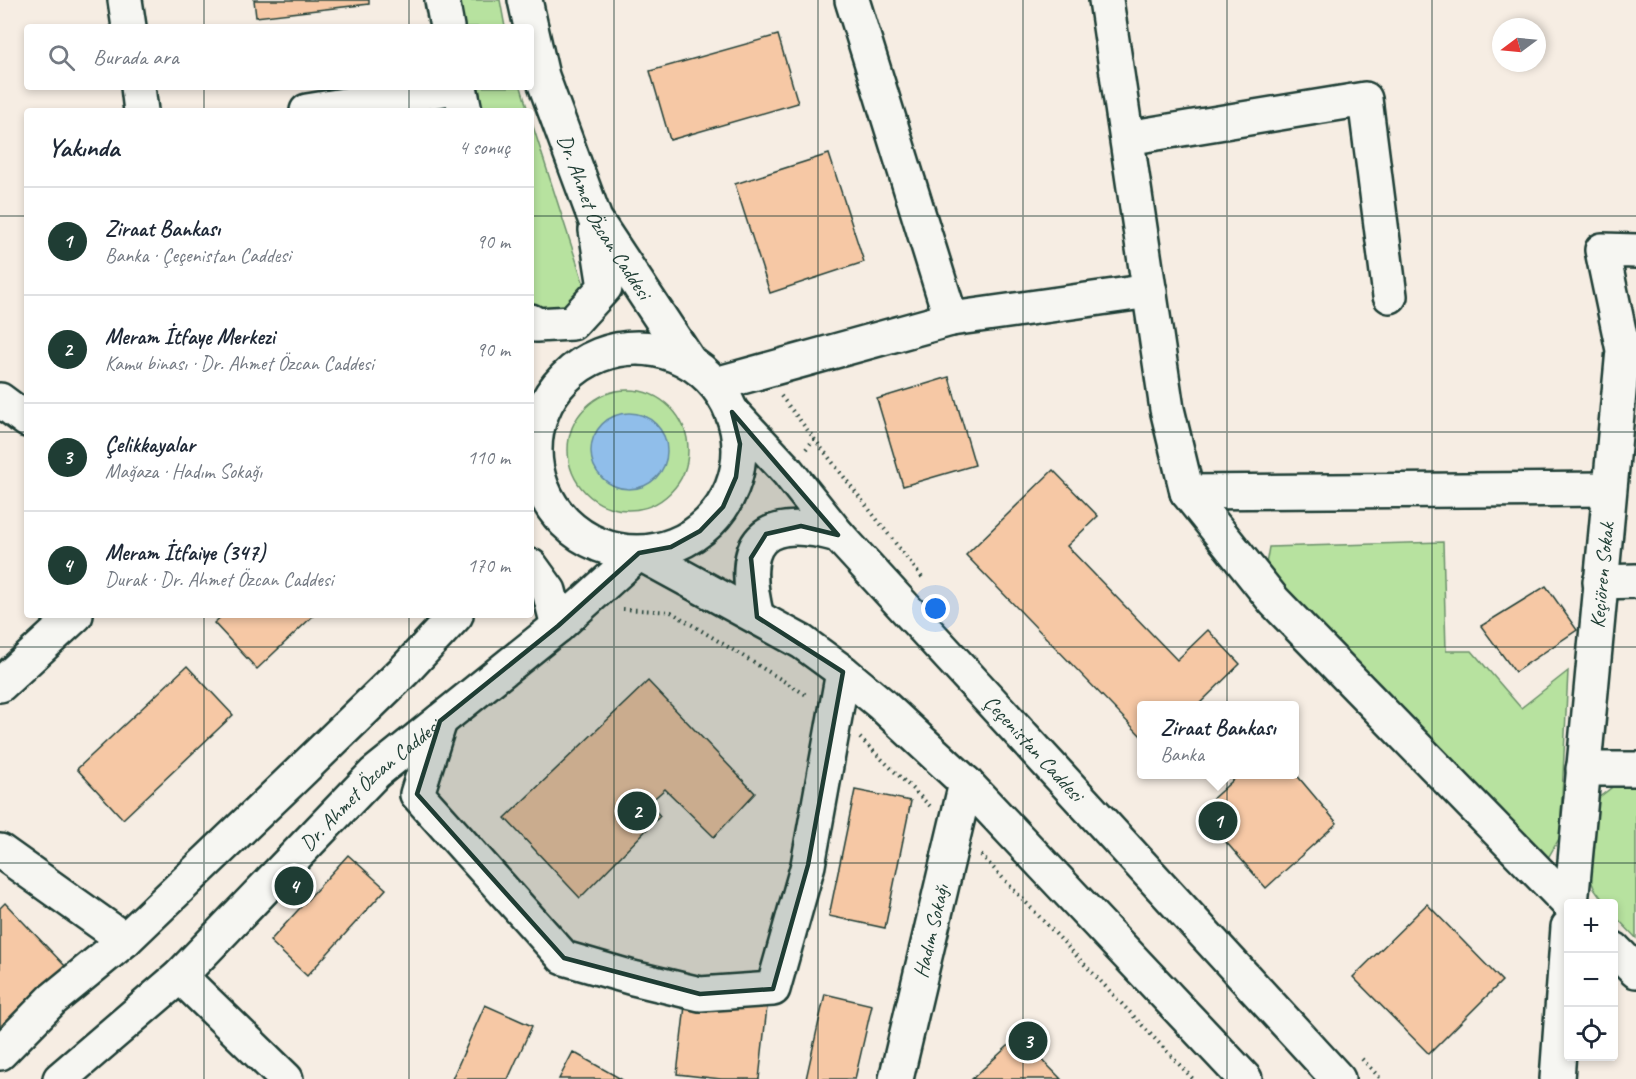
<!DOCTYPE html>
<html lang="tr">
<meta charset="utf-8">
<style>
:root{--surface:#fff;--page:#f2f2f3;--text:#1f2937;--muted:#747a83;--line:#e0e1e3;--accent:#1f3d34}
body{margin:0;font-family:Caveat,sans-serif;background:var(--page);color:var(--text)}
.controls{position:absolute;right:18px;bottom:18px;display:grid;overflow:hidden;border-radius:6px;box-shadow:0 3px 9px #0003}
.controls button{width:54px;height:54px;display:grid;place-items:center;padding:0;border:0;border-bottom:2px solid var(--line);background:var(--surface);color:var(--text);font:30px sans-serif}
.compass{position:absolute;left:1492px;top:18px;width:54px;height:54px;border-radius:50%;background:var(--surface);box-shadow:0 3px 9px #0003;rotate:254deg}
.you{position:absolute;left:936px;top:609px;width:21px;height:21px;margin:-15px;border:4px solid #fff;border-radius:50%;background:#1a73e8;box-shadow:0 0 0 9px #1a73e833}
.badge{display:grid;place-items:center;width:39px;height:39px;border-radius:50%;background:var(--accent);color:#fff;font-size:20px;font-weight:700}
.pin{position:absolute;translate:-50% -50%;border:3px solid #fff;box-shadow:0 2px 6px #0006}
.popup{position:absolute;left:1137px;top:701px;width:162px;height:78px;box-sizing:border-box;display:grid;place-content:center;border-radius:6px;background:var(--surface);filter:drop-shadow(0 2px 4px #0005);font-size:20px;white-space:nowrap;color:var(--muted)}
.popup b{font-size:22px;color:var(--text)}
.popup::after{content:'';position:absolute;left:50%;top:100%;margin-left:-12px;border:12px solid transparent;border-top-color:var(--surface)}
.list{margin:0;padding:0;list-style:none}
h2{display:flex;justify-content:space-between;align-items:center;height:78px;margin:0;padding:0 24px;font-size:26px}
h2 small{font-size:20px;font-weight:400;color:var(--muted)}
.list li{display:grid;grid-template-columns:39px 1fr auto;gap:18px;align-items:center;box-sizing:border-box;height:108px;padding:0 24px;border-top:2px solid var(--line)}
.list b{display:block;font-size:22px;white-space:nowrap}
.list p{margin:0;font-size:20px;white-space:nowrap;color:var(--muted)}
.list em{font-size:20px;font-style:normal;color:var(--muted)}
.icon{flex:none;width:33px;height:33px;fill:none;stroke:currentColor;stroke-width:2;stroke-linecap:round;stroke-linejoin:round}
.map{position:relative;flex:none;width:1636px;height:1079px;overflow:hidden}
.search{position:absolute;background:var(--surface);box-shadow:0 3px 9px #0003;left:24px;top:24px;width:510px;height:66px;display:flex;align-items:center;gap:15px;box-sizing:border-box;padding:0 21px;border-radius:6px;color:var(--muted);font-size:22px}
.panel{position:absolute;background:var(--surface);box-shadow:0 3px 9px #0003;left:24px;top:108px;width:510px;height:510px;border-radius:6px}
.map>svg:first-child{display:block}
.green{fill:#b7e29f;stroke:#6b906a;stroke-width:1.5}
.water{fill:#90beea;stroke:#638aa1;stroke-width:1.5}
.building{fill:#f6c8a5;stroke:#1f3d34;stroke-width:1.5}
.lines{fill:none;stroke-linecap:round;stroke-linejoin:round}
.minor-casing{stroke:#1f3d34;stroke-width:38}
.major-casing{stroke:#1f3d34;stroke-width:38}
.path{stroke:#1f3d34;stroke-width:4;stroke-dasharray:1.5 4.5;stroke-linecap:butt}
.minor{stroke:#f6f6f2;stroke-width:33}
.major{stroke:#f6f6f2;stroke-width:33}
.marked{fill:#1f3d34;fill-opacity:0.2;stroke:#1f3d34;stroke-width:4.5;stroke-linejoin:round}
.grid{fill:none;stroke:#1f3d34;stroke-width:1.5;stroke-opacity:0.55}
.labels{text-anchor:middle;stroke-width:4.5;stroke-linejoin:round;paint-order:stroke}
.street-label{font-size:21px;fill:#1f3d34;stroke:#f6f6f2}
</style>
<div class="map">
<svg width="1636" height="1079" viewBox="0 0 1636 1079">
<rect width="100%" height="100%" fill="#f6ede3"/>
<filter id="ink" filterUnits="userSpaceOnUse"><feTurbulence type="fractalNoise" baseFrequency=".0167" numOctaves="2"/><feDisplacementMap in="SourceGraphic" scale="12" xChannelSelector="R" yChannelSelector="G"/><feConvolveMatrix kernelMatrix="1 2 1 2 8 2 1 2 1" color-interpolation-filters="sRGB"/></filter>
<g filter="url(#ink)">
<path class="green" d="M458 0H500L505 27H463Z
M473 87H521L528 111H477Z
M531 120 586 291 554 313 531 310Z
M568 450a60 60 0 1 1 120 0a60 60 0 1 1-120 0Z
M1443 542 1446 651H1472L1521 708 1568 671 1560 837 1545 863 1265 570 1269 547Z
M1615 785 1636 786V938L1614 915V904L1605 903 1594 888 1586 867 1597 799Z"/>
<path class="water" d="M591 451a38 38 0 1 1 76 0a38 38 0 1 1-76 0Z"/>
<path class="building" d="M254 0H369V4L256 17Z
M778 35 798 103 670 140 650 71Z
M829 154 864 262 770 293 735 184Z
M949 377 975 465 903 486 877 399Z
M1053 470 1098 516 1067 546 1177 660 1208 630 1240 664 1197 706H1142V737L966 555Z
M1546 586 1577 630 1515 672 1481 626Z
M223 615H314L257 669 214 623Z
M187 666 233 715 123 819 77 769Z
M648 681 755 793 714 837 665 789 649 803 660 816 580 898 505 818Z
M1294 772 1337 823 1266 888 1199 811 1240 774Z
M855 790 911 801 885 928 829 916Z
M348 855 386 889 307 976 270 941Z
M5 903 67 968 0 1036V908Z
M1427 904 1502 981 1429 1054 1353 977Z
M825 994 872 1005 855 1079H806Z
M686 997 767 1007 759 1079H721L677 1074Z
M485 1005 532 1026 508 1079H452Z
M1019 1036 1061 1079H972Z
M573 1052 621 1079H559Z"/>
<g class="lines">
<g class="minor-casing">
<g id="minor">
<path d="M125 0 129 27"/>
<path d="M852 0 951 319"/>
<path d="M1106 0 1167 409 1187 492 1274 601 1569 904"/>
<path d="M138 87 141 111"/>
<path d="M307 111 456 87"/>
<path d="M1127 138 1365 99 1390 296"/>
<path d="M716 384 951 319 1150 291"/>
<path d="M0 400 27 420"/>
<path d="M1187 492 1609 489"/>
<path d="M1600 582 1636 581"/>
<path d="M0 685 76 615"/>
<path d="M440 721 417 794 564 958 633 978 700 994 773 989 808 865 843 672"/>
<path d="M1583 769H1636"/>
<path d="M0 851 125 940"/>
<path id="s1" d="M1571 904 1623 350 1602 250 1636 251"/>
<path d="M1614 949 1636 971"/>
<path d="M180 976 286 1079"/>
<path id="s2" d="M896 1079 966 783"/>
<path d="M1557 1079 1568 927"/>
</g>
</g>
<g class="major-casing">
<g id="major">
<path d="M442 0 447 27"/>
<path d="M525 0 531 27"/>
<path id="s3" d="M531 28 542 76 595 219 689 361"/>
<path d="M460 87 465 111"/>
<path d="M531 321 536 325 572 323 605 287 596 230"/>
<circle cx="637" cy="450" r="102"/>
<path id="s4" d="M732 412 787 471 838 535 1338 1079"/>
<path d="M639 553 802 642 843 672 880 703 966 783 1245 1079"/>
<path d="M531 566 549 591 558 626"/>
<path d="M757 617C738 541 761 514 838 535"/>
<path d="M0 1053 53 999 125 940 298 774 404 671 456 615"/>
<path id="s5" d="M60 1079 180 976 375 773 558 626 639 553"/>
</g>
</g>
<path class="path" d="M781 396 924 580
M806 449 815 438
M623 609 671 612 808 696
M860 738 930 806
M981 855 1193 1079
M1362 1059 1381 1079"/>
<use href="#minor" class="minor"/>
<use href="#major" class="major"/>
</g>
</g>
<path class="marked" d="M732 412 838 535 801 526 766 534 751 558 757 617 843 672 808 865 773 989 700 994 564 958 417 794 440 721 558 626 639 553 671 547 700 531 723 507 736 477 740 444Z"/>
<path class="grid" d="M204 0V27M409 0V27M614 0V1079M818 0V1079M1023 0V1079M1227 0V1079M1432 0V1079M204 87V111M409 87V111M0 216H27M531 216H1636M0 432H27M531 432H1636M204 615V1079M409 615V1079M0 647H1636M0 863H1636"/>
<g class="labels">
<g class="street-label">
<text dy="7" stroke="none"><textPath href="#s3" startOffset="204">Dr. Ahmet Özcan Caddesi</textPath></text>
<text dy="7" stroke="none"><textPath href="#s1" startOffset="330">Keçiören Sokak</textPath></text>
<text dy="7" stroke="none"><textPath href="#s4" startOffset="452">Çeçenistan Caddesi</textPath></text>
<text dy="7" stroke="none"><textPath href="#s5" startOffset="428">Dr. Ahmet Özcan Caddesi</textPath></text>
<text dy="7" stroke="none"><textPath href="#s2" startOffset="152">Hadım Sokağı</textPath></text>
</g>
</g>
</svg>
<div class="controls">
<button>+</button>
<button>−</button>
<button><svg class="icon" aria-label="locate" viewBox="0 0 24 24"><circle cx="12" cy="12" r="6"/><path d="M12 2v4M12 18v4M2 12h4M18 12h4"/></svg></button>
</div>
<svg class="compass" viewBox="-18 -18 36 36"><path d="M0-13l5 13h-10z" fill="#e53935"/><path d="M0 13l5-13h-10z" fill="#747a83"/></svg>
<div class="you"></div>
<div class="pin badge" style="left:1218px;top:821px">1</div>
<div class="popup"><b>Ziraat Bankası</b>Banka</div>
<div class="pin badge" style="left:637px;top:811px">2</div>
<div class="pin badge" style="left:1028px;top:1041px">3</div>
<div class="pin badge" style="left:294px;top:886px">4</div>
<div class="search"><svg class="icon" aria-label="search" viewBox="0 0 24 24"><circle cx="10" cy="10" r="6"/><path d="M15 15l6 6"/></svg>Burada ara</div>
<section class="panel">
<h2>Yakında<small>4 sonuç</small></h2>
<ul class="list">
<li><span class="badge">1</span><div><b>Ziraat Bankası</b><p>Banka · Çeçenistan Caddesi</p></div><em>90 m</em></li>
<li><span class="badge">2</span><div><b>Meram İtfaye Merkezi</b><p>Kamu binası · Dr. Ahmet Özcan Caddesi</p></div><em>90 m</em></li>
<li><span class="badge">3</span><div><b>Çelikkayalar</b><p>Mağaza · Hadım Sokağı</p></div><em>110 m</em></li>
<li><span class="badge">4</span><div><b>Meram İtfaiye (347)</b><p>Durak · Dr. Ahmet Özcan Caddesi</p></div><em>170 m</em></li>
</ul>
</section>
</div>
